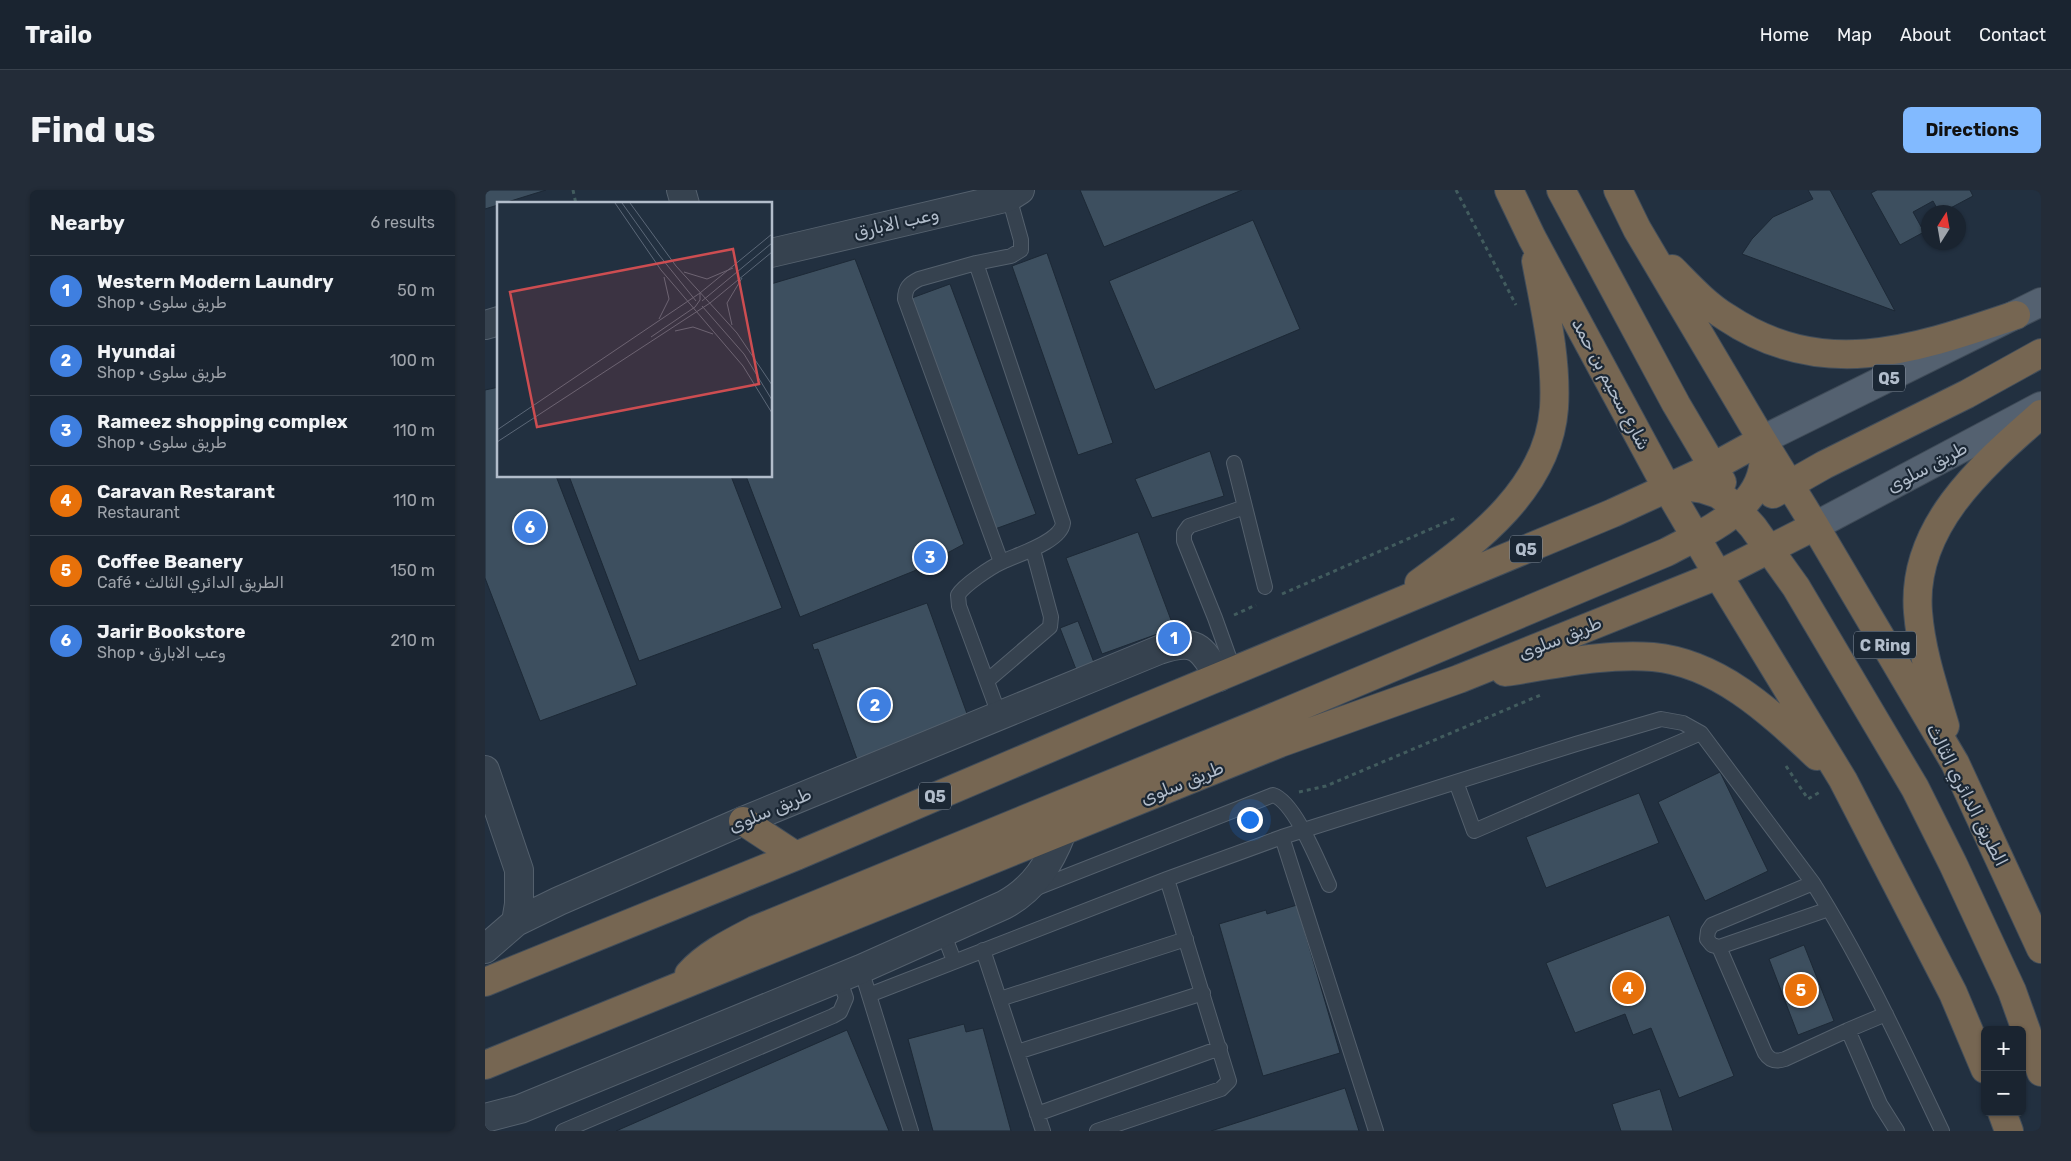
<!DOCTYPE html>
<meta charset="utf-8">
<style>
:root{--surface:#1a2430;--page:#232c38;--text:#f1f3f6;--muted:#9fa4ab;--line:#38414c;--accent:#82baff}
body{margin:0;font-family:Rubik,"Noto Naskh Arabic",sans-serif;background:var(--page);color:var(--text)}
.controls{position:absolute;right:15px;bottom:15px;display:grid;overflow:hidden;border-radius:8px;box-shadow:0 1px 4px #0004}
.controls button{width:45px;height:45px;display:grid;place-items:center;padding:0;border:0;border-bottom:1px solid var(--line);background:var(--surface);color:var(--text);font:25px sans-serif}
.compass{position:absolute;left:1436px;top:15px;width:45px;height:45px;border-radius:50%;background:var(--surface);box-shadow:0 1px 4px #0004;rotate:11deg}
.you{position:absolute;left:764px;top:629px;width:18px;height:18px;margin:-12px;border:4px solid #fff;border-radius:50%;background:#1a73e8;box-shadow:0 0 0 8px #1a73e833}
.badge{display:grid;place-items:center;width:32px;height:32px;border-radius:50%;background:var(--accent);color:#fff;font-size:16px;font-weight:700}
.pin{position:absolute;translate:-50% -50%;border:2px solid #fff;box-shadow:0 1px 5px #0006}
.list{margin:0;padding:0;list-style:none}
h2{display:flex;justify-content:space-between;align-items:center;height:65px;margin:0;padding:0 20px;font-size:21px}
h2 small{font-size:16px;font-weight:400;color:var(--muted)}
.list li{display:grid;grid-template-columns:32px 1fr auto;gap:15px;align-items:center;box-sizing:border-box;height:70px;padding:0 20px;border-top:1px solid var(--line)}
.list b{display:block;font-size:19px;white-space:nowrap}
.list p{margin:0;font-size:16px;white-space:nowrap;color:var(--muted)}
.list em{font-size:16px;font-style:normal;color:var(--muted)}
.map{position:relative;flex:none;width:1556px;height:941px;overflow:hidden;border-radius:8px}
header{display:flex;align-items:center;gap:30px;box-sizing:border-box;height:70px;padding:0 25px;background:var(--surface);border-bottom:1px solid var(--line)}
header strong{font-size:24px}
nav{display:flex;gap:28px;margin-inline-start:auto;font-size:18px}
.intro{display:flex;align-items:center;justify-content:space-between;box-sizing:border-box;height:120px;padding:0 30px}
h1{margin:0;font-size:35px}
.button{padding:12px 22px;border-radius:8px;background:var(--accent);color:#111;font-size:18px;font-weight:700}
main{display:flex;gap:30px;padding:0 30px}
aside{flex:1;background:var(--surface);border-radius:8px;box-shadow:0 1px 4px #0004}
.map>svg:first-child{display:block}
.building{fill:#3d4f5f;stroke:#1d2936}
.lines{fill:none;stroke-linecap:round;stroke-linejoin:round}
.lane-casing{stroke:#54606d;stroke-width:16}
.street-casing{stroke:#54606d;stroke-width:30}
.primary-casing{stroke:#3f4b58;stroke-width:30}
.highway-casing{stroke:#414d5a;stroke-width:30}
.path{stroke:#425c5e;stroke-width:3;stroke-dasharray:4 4;stroke-linecap:butt}
.lane{stroke:#36424f;stroke-width:14}
.street{stroke:#36424f;stroke-width:28}
.primary{stroke:#546170;stroke-width:28}
.highway{stroke:#766652;stroke-width:28}
.labels{text-anchor:middle;stroke-width:4.5;stroke-linejoin:round;paint-order:stroke}
.shield{fill:#1b2734;stroke:#85909e;stroke-width:1}
.shield-label{font-size:16px;font-weight:bold;fill:#b2bdcb}
.street-label{font-size:18px;fill:#b2bdcb;stroke:#1b2734}
.inset-road{fill:none;stroke:#5c6878;stroke-width:1}
.view{fill:#cd4d51;fill-opacity:0.15;stroke:#cd4d51;stroke-width:2.5}
.inset-edge{fill:none;stroke:#b2bdcb;stroke-width:2.5}
</style>
<header>
<strong>Trailo</strong>
<nav><a>Home</a><a>Map</a><a>About</a><a>Contact</a></nav>
</header>
<div class="intro"><h1>Find us</h1><a class="button">Directions</a></div>
<main>
<aside>
<h2>Nearby<small>6 results</small></h2>
<ul class="list">
<li><span class="badge" style="background:#3f7fe0">1</span><div><b>Western Modern Laundry</b><p>Shop · طريق سلوى</p></div><em>50 m</em></li>
<li><span class="badge" style="background:#3f7fe0">2</span><div><b>Hyundai</b><p>Shop · طريق سلوى</p></div><em>100 m</em></li>
<li><span class="badge" style="background:#3f7fe0">3</span><div><b>Rameez shopping complex</b><p>Shop · طريق سلوى</p></div><em>110 m</em></li>
<li><span class="badge" style="background:#e8710a">4</span><div><b>Caravan Restarant</b><p>Restaurant</p></div><em>110 m</em></li>
<li><span class="badge" style="background:#e8710a">5</span><div><b>Coffee Beanery</b><p>Café · الطريق الدائري الثالث</p></div><em>150 m</em></li>
<li><span class="badge" style="background:#3f7fe0">6</span><div><b>Jarir Bookstore</b><p>Shop · وعب الابارق</p></div><em>210 m</em></li>
</ul>
</aside>
<div class="map">
<svg width="1556" height="941" viewBox="0 0 1556 941">
<rect width="100%" height="100%" fill="#223040"/>
<path class="building" d="M0 0H61L0 19Z
M595 0H757L619 57Z
M1323 0H1345L1410 121 1257 64 1267 49 1288 27 1328 9Z
M1392 0H1485L1488 6 1458 22H1454L1448 11 1428 22 1439 42 1415 55 1386 3Z
M768 30 815 139 670 200 624 91Z
M562 63 628 253 593 265 527 76Z
M370 69 479 354 429 381 315 427 261 286H286V94Z
M465 94 551 324 510 339 424 109Z
M14 197V286H71L152 495 55 531 0 388V200Z
M725 261 739 306 667 328 650 289Z
M84 286H246L297 418 154 471Z
M653 342 689 438 617 464 581 368Z
M442 413 485 532 373 572 333 459 329 460 327 454Z
M593 431 610 475 592 482 575 438Z
M1235 582 1283 681 1220 711 1173 612Z
M1154 603 1174 653 1061 698 1041 647Z
M812 715 855 863 778 886 734 734 781 720 782 724Z
M1184 725 1249 886 1194 908 1166 838 1148 845 1140 824 1090 843 1061 773Z
M1319 755 1349 831 1313 845 1284 769Z
M479 834 481 842 498 838 526 941H448L423 849Z
M362 840 404 941H131Z
M860 898 874 941H726Z
M1175 899 1188 941H1136L1127 914Z"/>
<g class="lines">
<g class="lane-casing">
<path id="lane" d="M491 73 578 333C576 352 531 365 517 372 506 377 479 395 473 405L474 416 515 527
M749 273 780 397
M516 372 420 109C420 98 424 94 434 89L491 73 526 66 536 60V50L524 7
M749 481 730 428 699 351V343L704 336 760 317
M502 491 565 437 566 427 548 360
M971 592 989 641 1216 543
M797 647 891 941
M1328 693 1227 735 1223 741 1222 749 1227 755 1234 757 1344 719
M549 699 788 605C810 612 834 674 844 695
M458 742 469 771
M1234 757 1280 863C1285 871 1291 872 1300 869L1363 840
M498 760 558 941
M376 779 426 941
M384 805 682 689 797 647 1091 554 1176 529 1198 533 1216 543 1328 693C1378 772 1417 857 1457 941
M515 809 701 749
M1401 824 1363 840 1395 914 1412 941
M532 862 718 803
M552 924 735 858
M78 941 348 826 355 822 361 808 354 788
M612 941 736 899 744 891 682 689"/>
</g>
<g class="street-casing">
<path id="street" d="M196 0 200 14
M286 63 524 7 535 0
M0 135 14 131
M0 580 34 680V714L31 732
M0 759 31 732 74 711 258 631 674 460C710 448 716 456 734 487
M0 928 35 919 376 779 519 715C549 699 565 673 577 642"/>
</g>
<g class="primary-casing">
<path id="primary" d="M1277 250 1556 112
M1330 336 1556 216"/>
</g>
<g class="highway-casing">
<path id="highway" d="M1024 0 1047 48 1182 298 1233 385 1358 590 1468 803 1500 879
M1076 0 1191 214 1237 292
M1133 0 1152 39 1277 250 1330 336 1470 573 1556 759
M1187 79C1204 96 1220 114 1241 127 1338 192 1430 159 1531 125
M1185 298 1205 297 1218 299 1233 304 1247 314 1268 337 1311 397 1430 598 1468 674 1527 801 1556 882
M1288 304 1339 275 1482 204 1556 163
M934 393C993 350 1063 298 1069 218 1072 169 1060 119 1051 71
M1020 482C1068 475 1119 463 1168 467 1234 473 1286 523 1332 566
M1460 536C1449 499 1436 461 1433 422 1426 336 1498 275 1556 224
M258 631 311 666
M204 784C222 764 247 752 270 740L770 535 1182 362C1227 338 1291 313 1277 250
M0 792 311 666 647 523 1128 323 1228 277 1277 250
M0 875 795 553 974 489 1233 385 1330 336
M1517 922 1524 941"/>
</g>
<path class="path" d="M88 0 91 14
M971 0 1031 115
M797 404 973 327
M749 425 771 415
M1301 576 1323 609 1335 602
M814 602 841 596 1058 504"/>
<use href="#lane" class="lane"/>
<use href="#street" class="street"/>
<use href="#primary" class="primary"/>
<use href="#highway" class="highway"/>
</g>
<g class="labels">
<g class="shield">
<rect x="1388" y="174.5" width="32" height="27" rx="4"/>
<rect x="1025" y="345.5" width="32" height="27" rx="4"/>
<rect x="1369" y="441.5" width="62" height="27" rx="4"/>
<rect x="434" y="592.5" width="32" height="27" rx="4"/>
</g>
<g class="shield-label">
<text x="1404" y="194">Q5</text>
<text x="1041" y="365">Q5</text>
<text x="1400" y="461">C Ring</text>
<text x="450" y="612">Q5</text>
</g>
<g class="street-label">
<text transform="translate(411 33) rotate(-13)" y="6">وعب الابارق</text>
<text transform="translate(1126 194) rotate(62)" y="6">شارع سحيم بن حمد</text>
<text transform="translate(1442 277) rotate(-28)" y="6">طريق سلوى</text>
<text transform="translate(1075 448) rotate(-22)" y="6">طريق سلوى</text>
<text transform="translate(697 593) rotate(-22)" y="6">طريق سلوى</text>
<text transform="translate(1482 605) rotate(63)" y="6">الطريق الدائري الثالث</text>
<text transform="translate(285 620) rotate(-23)" y="6">طريق سلوى</text>
</g>
</g>
<g transform="translate(12 12)">
<rect width="275" height="275" fill="#223040"/>
<path class="inset-road" d="M118 1 164 68 246 164 275 211M125 1 162 53 199 99M133 1 179 64 240 131 275 183M187 70 210 77 236 66M203 91 275 32M205 99 275 41M213 101 275 50M205 104 247 152 275 198M162 117 172 97 167 75M235 123 230 101 245 76M178 129 196 125 216 132M154 135 198 105 203 98V91M0 228 203 91M0 240 213 101"/>
<path class="view" d="M236 47 262 182 40 225 13 90Z"/>
<rect width="275" height="275" class="inset-edge"/>
</g>
</svg>
<div class="controls">
<button>+</button>
<button>−</button>
</div>
<svg class="compass" viewBox="-18 -18 36 36"><path d="M0-13l5 13h-10z" fill="#e53935"/><path d="M0 13l5-13h-10z" fill="#9fa4ab"/></svg>
<div class="you"></div>
<div class="pin badge" style="left:689px;top:448px;background:#3f7fe0">1</div>
<div class="pin badge" style="left:390px;top:515px;background:#3f7fe0">2</div>
<div class="pin badge" style="left:445px;top:367px;background:#3f7fe0">3</div>
<div class="pin badge" style="left:1143px;top:798px;background:#e8710a">4</div>
<div class="pin badge" style="left:1316px;top:800px;background:#e8710a">5</div>
<div class="pin badge" style="left:45px;top:337px;background:#3f7fe0">6</div>
</div>
</main>
